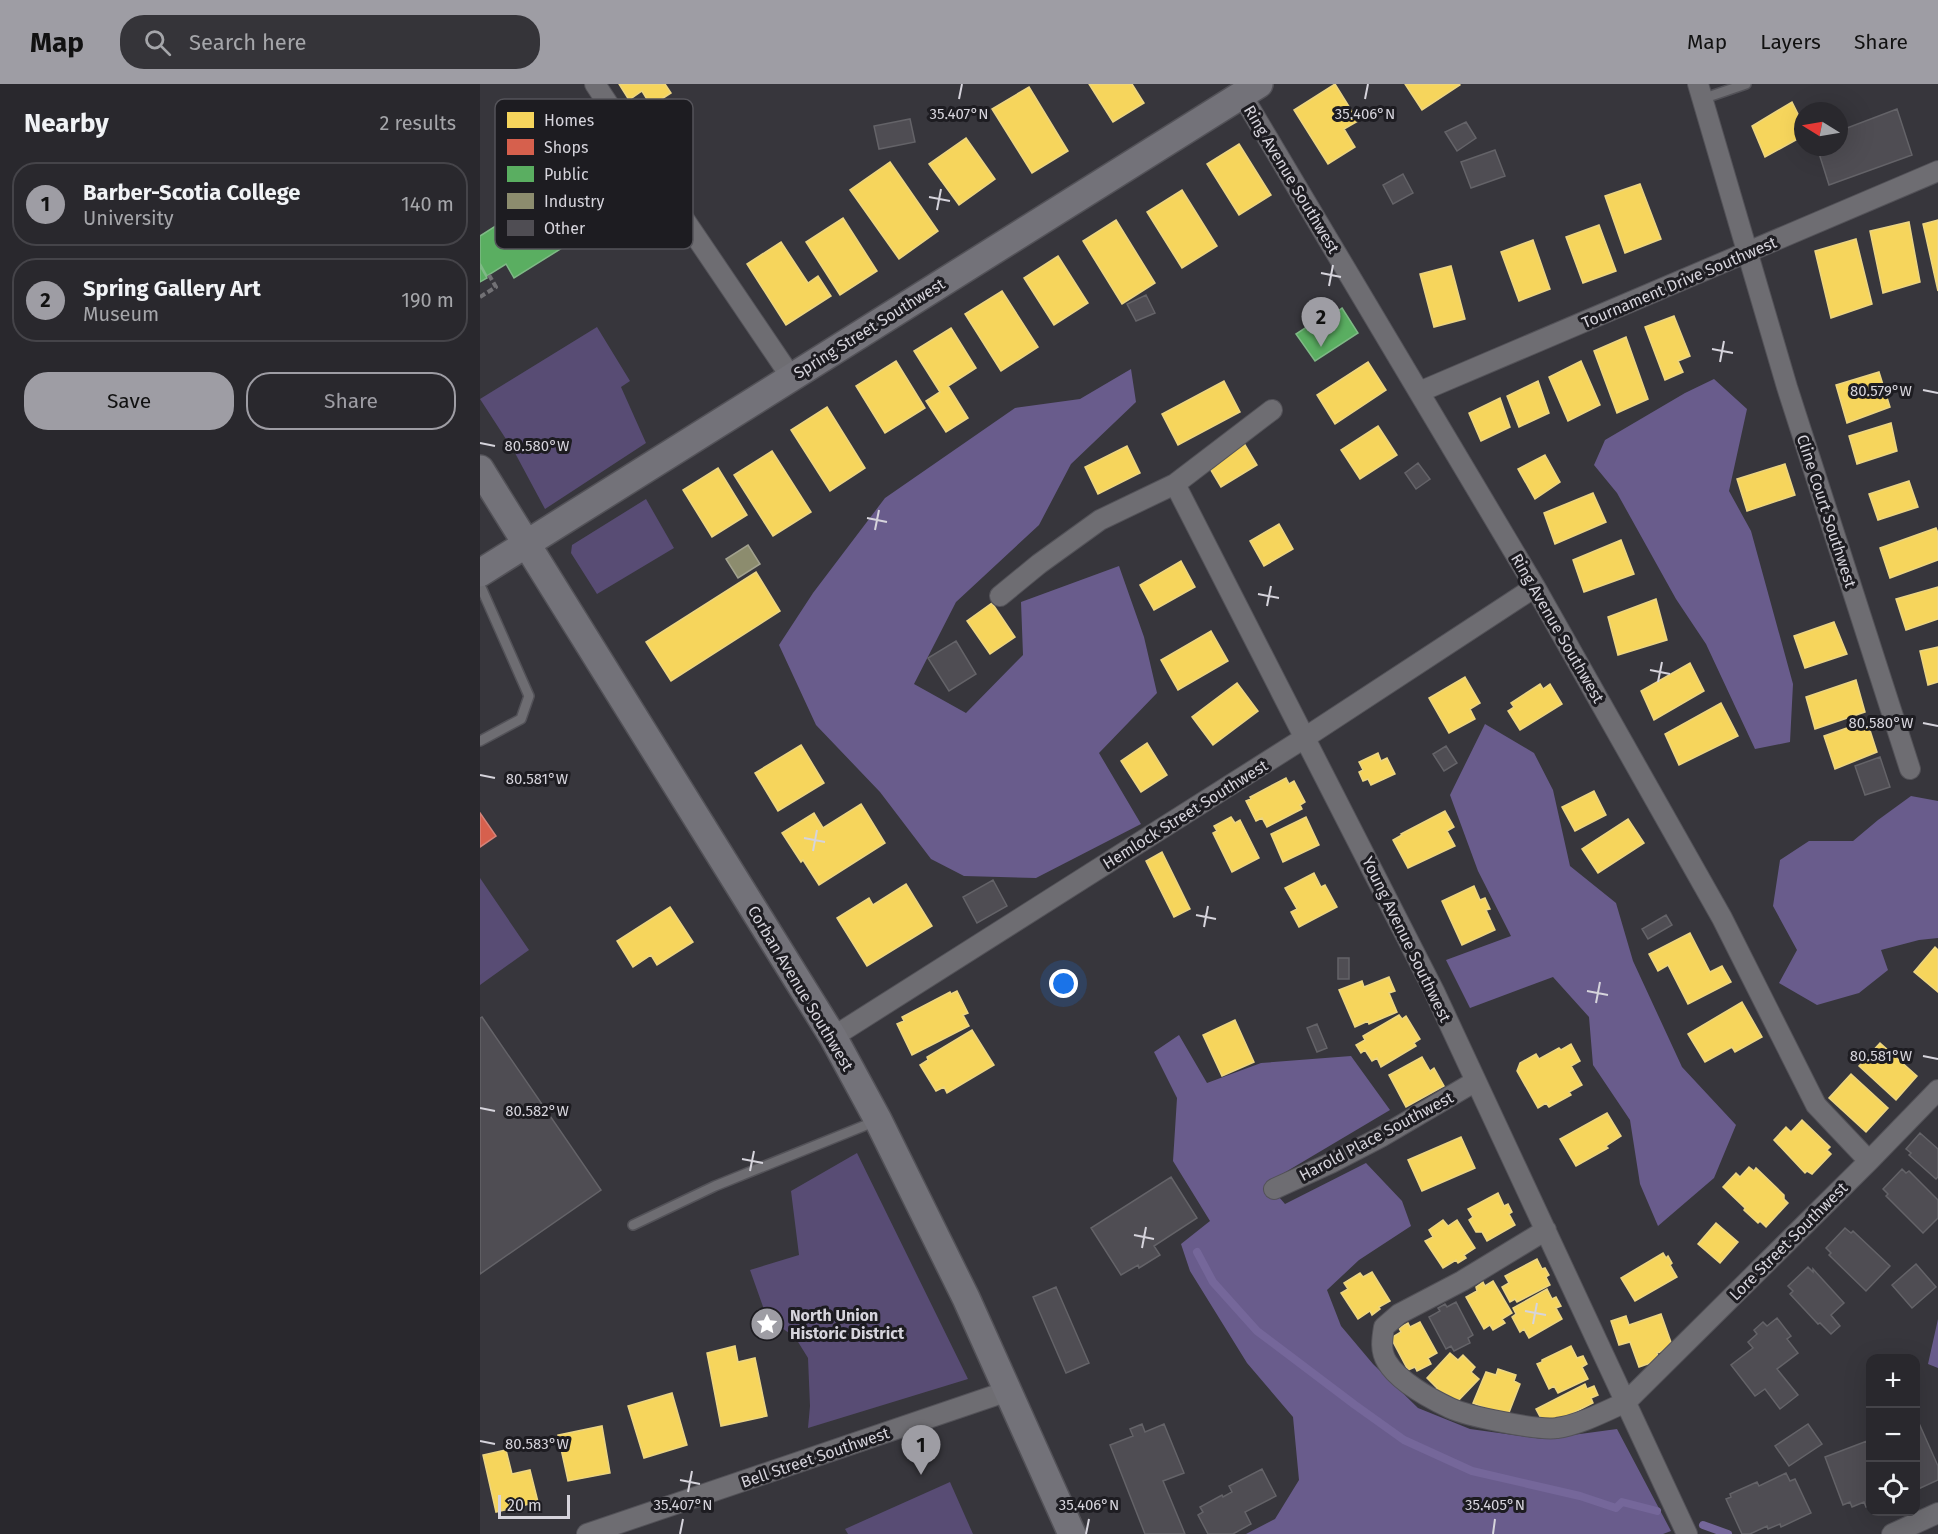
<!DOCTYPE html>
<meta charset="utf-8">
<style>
:root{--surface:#29282d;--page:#353439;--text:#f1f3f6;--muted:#a5a6aa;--line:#454449;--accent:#9e9da4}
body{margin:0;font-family:"Fira Sans",sans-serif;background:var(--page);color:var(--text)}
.controls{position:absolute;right:18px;bottom:18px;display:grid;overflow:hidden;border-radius:12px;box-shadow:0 6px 24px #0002}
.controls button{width:54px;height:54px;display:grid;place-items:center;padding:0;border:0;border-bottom:2px solid var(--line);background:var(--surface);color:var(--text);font:30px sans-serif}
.compass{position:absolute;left:1314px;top:18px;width:54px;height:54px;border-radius:50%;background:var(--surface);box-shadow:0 6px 24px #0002;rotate:281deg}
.scale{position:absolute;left:18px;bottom:15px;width:72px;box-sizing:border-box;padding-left:6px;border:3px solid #d6d4dc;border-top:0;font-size:16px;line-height:21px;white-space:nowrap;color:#d6d4dc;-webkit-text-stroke:4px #1d1c21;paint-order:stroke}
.you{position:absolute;left:584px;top:900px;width:21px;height:21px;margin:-15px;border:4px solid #fff;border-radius:50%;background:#1a73e8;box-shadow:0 0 0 9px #1a73e833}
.badge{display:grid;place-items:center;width:39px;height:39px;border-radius:50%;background:var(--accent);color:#111;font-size:20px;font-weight:700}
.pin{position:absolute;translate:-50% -50px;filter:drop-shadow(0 2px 3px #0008)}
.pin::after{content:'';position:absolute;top:32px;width:21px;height:18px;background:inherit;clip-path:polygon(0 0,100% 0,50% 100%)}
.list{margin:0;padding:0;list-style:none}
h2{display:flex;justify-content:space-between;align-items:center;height:78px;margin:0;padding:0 24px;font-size:26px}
h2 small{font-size:20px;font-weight:400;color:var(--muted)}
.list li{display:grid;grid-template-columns:39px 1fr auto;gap:18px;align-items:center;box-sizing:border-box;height:84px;margin:0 12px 12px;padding:0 12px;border:2px solid var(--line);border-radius:24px}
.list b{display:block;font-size:22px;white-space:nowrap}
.list p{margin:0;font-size:20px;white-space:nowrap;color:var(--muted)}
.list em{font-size:20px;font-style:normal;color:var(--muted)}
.actions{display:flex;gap:12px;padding:18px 24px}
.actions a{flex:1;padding:14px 0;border:2px solid var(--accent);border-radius:24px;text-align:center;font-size:21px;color:var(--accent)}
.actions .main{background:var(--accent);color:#111}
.icon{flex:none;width:33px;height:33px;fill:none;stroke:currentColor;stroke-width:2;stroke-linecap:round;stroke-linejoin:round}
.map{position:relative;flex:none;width:1458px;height:1450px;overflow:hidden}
header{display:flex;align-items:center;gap:36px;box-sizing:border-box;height:84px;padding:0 30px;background:var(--accent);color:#111}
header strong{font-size:28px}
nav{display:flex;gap:33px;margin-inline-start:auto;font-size:21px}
.search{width:420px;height:54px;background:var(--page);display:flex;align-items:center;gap:15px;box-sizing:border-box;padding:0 21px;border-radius:24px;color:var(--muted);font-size:22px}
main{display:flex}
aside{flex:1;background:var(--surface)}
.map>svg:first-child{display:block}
.green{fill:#584c74}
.forest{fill:#695c8c}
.homes{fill:#f6d55c;stroke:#ecd582;stroke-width:1.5}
.shops{fill:#d6604d;stroke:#d68378;stroke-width:1.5}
.public{fill:#5aae61;stroke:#7fb986;stroke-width:1.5}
.industry{fill:#8c8c6e;stroke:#a2a28f;stroke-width:1.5}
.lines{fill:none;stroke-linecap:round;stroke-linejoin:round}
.stream{stroke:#75679a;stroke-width:8}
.building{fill:#4f4d53;stroke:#646368;stroke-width:1.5}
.lane-casing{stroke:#535258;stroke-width:12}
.street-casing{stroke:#535258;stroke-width:22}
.secondary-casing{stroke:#535258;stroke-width:30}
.path{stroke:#727175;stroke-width:4;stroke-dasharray:6 3;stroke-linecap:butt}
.lane{stroke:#6e6d72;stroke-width:9}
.street{stroke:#6e6d72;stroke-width:20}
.secondary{stroke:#737279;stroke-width:27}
.ticks{fill:none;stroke:#d6d4dc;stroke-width:2}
.labels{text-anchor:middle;stroke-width:6;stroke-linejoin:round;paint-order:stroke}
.street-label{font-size:16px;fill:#d6d4dc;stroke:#1d1c21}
.poi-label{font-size:16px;font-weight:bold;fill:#d6d4dc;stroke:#1d1c21;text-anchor:start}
.key{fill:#1d1c21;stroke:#545359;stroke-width:1.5}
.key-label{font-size:16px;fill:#d6d4dc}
.ticks-label{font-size:15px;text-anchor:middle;fill:#d6d4dc;stroke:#1d1c21;stroke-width:6;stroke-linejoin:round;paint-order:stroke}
</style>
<header>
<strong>Map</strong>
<div class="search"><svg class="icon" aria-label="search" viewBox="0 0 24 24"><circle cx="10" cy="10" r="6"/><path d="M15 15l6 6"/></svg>Search here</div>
<nav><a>Map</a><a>Layers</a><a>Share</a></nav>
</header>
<main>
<aside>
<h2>Nearby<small>2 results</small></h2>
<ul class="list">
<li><span class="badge">1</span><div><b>Barber-Scotia College</b><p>University</p></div><em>140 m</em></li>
<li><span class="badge">2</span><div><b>Spring Gallery Art</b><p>Museum</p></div><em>190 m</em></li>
</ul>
<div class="actions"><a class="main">Save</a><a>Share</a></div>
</aside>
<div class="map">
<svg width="1458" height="1450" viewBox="0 0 1458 1450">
<rect width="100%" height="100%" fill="#37363c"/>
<path class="green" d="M117 243 150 297 141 303 166 359 65 425 35 369 0 315Z
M166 415 194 464 117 510 91 469 92 461Z
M0 794 49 866 0 901Z
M377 1069 488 1295 328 1344 330 1322 328 1274 315 1253 287 1234 270 1186 319 1171 311 1107Z
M470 1398 493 1450H368L365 1445Z"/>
<path class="forest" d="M651 285 656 318 591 380 559 441 476 518 434 600 486 629 543 571 541 518 639 482 664 553 677 609 619 669 661 740 556 794 484 792 451 775 400 708 336 641 299 561 333 509 405 414 535 324 600 315Z
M1234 295 1267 325 1249 407 1271 447 1313 600 1310 658 1275 665 1226 560 1196 515 1137 409 1114 381 1125 356 1205 309Z
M1005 640 1054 669 1073 706 1090 782 1136 819 1153 877 1202 983 1256 1041 1234 1094 1178 1142 1160 1100 1150 1036 1113 981 1109 933 1073 893 990 924 966 876 1031 852 998 787 970 711Z
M1431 712 1458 717V854L1439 856 1401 866 1408 886 1379 909 1337 921 1299 899 1317 866 1293 822 1300 776 1329 757H1373L1398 736Z
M699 951 727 999 781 979 871 972 910 1026 787 1099 805 1120 886 1079 922 1117 931 1142 879 1176 847 1206 861 1242 893 1280 938 1324 990 1345 1063 1355 1137 1345 1191 1447 1183 1450H766L795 1435 819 1396 813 1333 767 1279 710 1187 701 1160 730 1137 693 1077 697 1014 674 968Z
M1458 1235V1284L1448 1280Z"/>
<path class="homes" d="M139 0H185L191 9 171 22 162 7 149 16Z
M609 0H652L664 19 633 38Z
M855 0 878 37 864 45 875 63 848 80 814 26Z
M925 0H979L980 1 942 26Z
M549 3 588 67 552 89 512 25Z
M1312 18 1320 34 1323 32V52L1285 73 1272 42Z
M486 54 515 95 479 121 449 80Z
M759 60 791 111 759 131 727 80Z
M410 78 458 147 419 175 370 106Z
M1160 100 1181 155 1145 169 1125 112Z
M702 106 737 162 702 184 667 128Z
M363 134 397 187 360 211 326 158Z
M636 136 675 199 642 220 603 157Z
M1458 136V207L1443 140Z
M1429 138 1440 198 1403 209 1390 147Z
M1119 141 1136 187 1103 199 1086 153Z
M1376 155 1392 220 1351 234 1335 167Z
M1053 156 1070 205 1039 217 1021 168Z
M301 158 328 199 338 192 351 212 306 241 267 180Z
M578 172 608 219 574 241 544 194Z
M971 182 985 235 954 243 940 190Z
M522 207 558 263 521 287 485 230Z
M1194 232 1210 272 1198 277 1203 288 1185 296 1165 243Z
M471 244 496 284 468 302 488 334 466 348 446 317 460 308 434 267Z
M1146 253 1168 315 1137 329 1114 267Z
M416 277 445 324 405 349 376 302Z
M1101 277 1120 321 1088 337 1069 293Z
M888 278 906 306 855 340 837 311Z
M1399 288 1410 323 1367 339 1356 301Z
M744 297 760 328 698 361 682 330Z
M1058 297 1069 329 1039 343 1027 312Z
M1020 314 1030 343 1001 357 989 329Z
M347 323 385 384 350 407 311 346Z
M1411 339 1417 367 1377 380 1369 352Z
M898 342 917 371 880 395 861 366Z
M762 356 777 381 741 403 726 378Z
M647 362 660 389 618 410 605 383Z
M292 367 331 428 293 452 254 391Z
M1065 371 1080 398 1055 415 1038 385Z
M1305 380 1315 411 1267 427 1257 395Z
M238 384 267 431 232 453 203 406Z
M1429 397 1438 423 1398 436 1389 410Z
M1113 409 1126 438 1075 460 1064 429Z
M799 440 813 465 784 482 770 457Z
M1456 444 1458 449V476L1410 494 1400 464Z
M1141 456 1154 490 1104 508 1093 476Z
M701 477 715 503 674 526 660 501Z
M276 488 300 527 191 597 166 558Z
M1458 503V535L1426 546 1416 515Z
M1176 515 1187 556 1138 571 1128 533Z
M512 519 535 553 510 570 487 537Z
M1354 538 1367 570 1325 584 1314 552Z
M731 547 748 577 698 606 681 576Z
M1458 563V598L1448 601 1440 567Z
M1210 579 1224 607 1174 636 1161 607Z
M985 593 1000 619 990 625 995 635 969 649 949 614Z
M1376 596 1385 628 1335 645 1326 613Z
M757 599 778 627 733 661 712 633Z
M1060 600 1063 605 1070 600 1082 620 1040 646 1028 627 1034 623 1031 619Z
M1241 619 1258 652 1199 681 1185 650Z
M1387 637 1397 668 1355 685 1344 652Z
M667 659 687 691 661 708 641 677Z
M321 661 344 699 298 727 275 689Z
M898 669 901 677 907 674 915 690 891 701 888 695 883 697 879 688 883 686 879 678Z
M806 694 809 700 814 697 825 718 820 721 822 725 787 743 782 734 776 737 766 717 771 715 770 713Z
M1114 707 1126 731 1095 747 1082 723Z
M381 720 405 759 339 801 323 776 321 778 302 749 334 729 343 744Z
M965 727 974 743 967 747 975 762 928 784 913 756 922 751 921 750Z
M751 733 755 739 760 736 779 774 752 788 733 749 737 747 734 742Z
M826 733 839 761 803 778 791 750Z
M1148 735 1164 759 1118 789 1102 765Z
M682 768 710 825 694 833 666 777Z
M834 789 841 803 845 801 857 823 819 843 811 828 817 825 805 804Z
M426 800 452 842 387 882 357 834 389 814 393 821Z
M994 802 1000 816 1005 814 1010 825 1006 826 1015 846 982 861 962 817Z
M190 823 213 858 177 881 171 871 153 883 137 857Z
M1210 849 1230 888 1242 882 1251 898 1208 920 1188 881 1178 887 1169 870Z
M1455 863 1458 866V908L1434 888Z
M909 893 915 907 909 909 917 928 889 940 888 937 875 943 859 906 882 897 884 903Z
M477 907 488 929 483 931 489 942 432 971 417 940 424 937 422 933 470 908 471 910Z
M1262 918 1282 953 1255 968 1252 963 1225 978 1208 950Z
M919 931 922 935 926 932 940 955 934 959 936 962 901 983 897 974 892 977 885 966 881 969 876 961 885 956 883 952Z
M755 936 774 978 742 992 723 951Z
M492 946 514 981 467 1009 464 1003 456 1007 440 981 448 976 447 973Z
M1400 959 1437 992 1416 1016 1379 982Z
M1091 960 1100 977 1091 982 1102 1001 1089 1008 1091 1011 1069 1023 1066 1019 1058 1024 1037 987 1040 979 1056 970 1059 975 1079 964 1081 966Z
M942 973 950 987 954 984 964 1002 926 1023 909 991Z
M1371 990 1408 1024 1386 1048 1349 1014Z
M1127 1029 1141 1052 1126 1062 1128 1064 1096 1082 1080 1055Z
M1322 1036 1350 1063 1347 1066 1351 1070 1332 1090 1327 1087 1325 1089 1294 1056 1306 1043 1311 1048Z
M981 1053 995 1084 942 1107 928 1076Z
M1269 1083 1274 1087 1276 1084 1304 1111V1115L1308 1119 1286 1143 1280 1137 1278 1139 1264 1126 1265 1124 1243 1103 1256 1089 1260 1093Z
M1018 1109 1024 1122 1028 1120 1032 1128 1029 1130 1035 1141 1007 1157 1002 1148H996L989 1136 993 1133 988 1125Z
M963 1136 968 1142 977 1136 995 1164 984 1171 986 1174 978 1179 976 1176 963 1184 945 1157 953 1153 949 1146Z
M1236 1139 1258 1158 1240 1179 1218 1160Z
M1183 1169 1186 1174 1188 1172 1192 1179 1190 1181 1197 1193 1155 1217 1141 1194Z
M1057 1175 1062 1185 1065 1184 1069 1191 1066 1193 1070 1201 1037 1218 1035 1215 1030 1218 1022 1203 1029 1199 1025 1192Z
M892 1188 910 1217 899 1223 900 1225 892 1231 890 1227 878 1235 861 1209 868 1205 864 1199 880 1189 883 1193Z
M1013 1197 1032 1229 1022 1235 1025 1239 1013 1246 1010 1241 1004 1245 986 1213 997 1207 996 1203 1003 1198 1005 1202Z
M1067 1205 1072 1215 1076 1213 1081 1222 1076 1224 1082 1235 1049 1254 1044 1245 1040 1248 1032 1233 1036 1230 1033 1224Z
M1181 1230 1193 1264 1177 1269 1179 1276 1159 1283 1150 1258 1139 1261 1131 1237 1146 1232 1149 1241Z
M940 1238 957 1269 948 1274 951 1280 937 1287 935 1283 928 1286 911 1254 921 1248 919 1244 928 1239 930 1243Z
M255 1262 258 1278 275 1274 287 1332 241 1342 227 1269Z
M1091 1262 1097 1274 1103 1272 1107 1280 1102 1283 1108 1295 1078 1309 1074 1302 1069 1305 1057 1280 1062 1278V1276Z
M970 1269 978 1276 983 1271 995 1283 991 1288 999 1295 976 1319 966 1310 963 1313 955 1306 957 1304 947 1294Z
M1018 1285 1036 1291 1034 1297 1040 1300 1028 1331 1016 1326 1015 1331 1004 1327 1005 1324 993 1319 1006 1288 1016 1291Z
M1105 1300 1107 1305 1114 1302 1118 1311 1111 1314 1113 1319 1079 1336 1077 1334 1067 1339 1063 1338 1056 1325Z
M192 1309 207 1361 164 1374 148 1322Z
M122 1342 130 1389 88 1397 78 1351Z
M26 1366 32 1390 50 1386 58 1418 16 1428 3 1371Z"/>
<path class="shops" d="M0 729 16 752 0 763Z"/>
<path class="public" d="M118 77 154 131 128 149 122 139 34 194 26 180 7 192 0 179V152Z
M0 182 7 194 0 198Z
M862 224 878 249 835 277 816 250 854 225 858 227Z"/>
<path class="industry" d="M268 461 280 480 258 494 246 475Z"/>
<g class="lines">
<path class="stream" d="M717 1168 733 1198 777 1247 875 1321 924 1356 992 1387 1100 1412 1136 1424 1142 1418 1177 1427
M1223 1441 1248 1450"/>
</g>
<path class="building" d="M1417 25 1432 71 1349 101 1337 63H1359V47Z
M430 35 435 58 399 65 394 42Z
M986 38 996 54 977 67 965 48Z
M1015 66 1025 92 991 104 981 78Z
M923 90 933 109 913 120 903 101Z
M666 211 675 229 656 237 647 220Z
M938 379 950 395 936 405 925 389Z
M476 557 496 590 469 607 448 574Z
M966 662 977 679 964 687 953 670Z
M1400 673 1410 703 1385 711 1375 682Z
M513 796 527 822 497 839 483 813Z
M1186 831 1192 841 1168 855 1162 845Z
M858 874H869V895H858Z
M2 933 121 1106 0 1190V934Z
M837 940 847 964 837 968 827 944Z
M1440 1049 1458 1065V1093L1456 1095 1429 1071 1431 1069 1426 1065Z
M1422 1085 1426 1089 1429 1087 1458 1116V1134L1443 1149 1406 1112 1408 1110 1403 1105Z
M691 1093 717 1134 674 1162 680 1171 659 1184 658 1181 641 1191 611 1144Z
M1365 1144 1371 1149 1373 1147 1410 1182 1386 1207 1349 1171 1351 1169 1346 1164Z
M1436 1180 1456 1203 1432 1224 1412 1201Z
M1328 1183 1333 1188V1185L1364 1219 1351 1231 1360 1242 1351 1250 1340 1239 1338 1240 1310 1210 1313 1207 1308 1202Z
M576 1203 609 1279 586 1289 553 1213Z
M976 1218 993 1251 988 1254 990 1259 974 1267 971 1262 966 1265 949 1233 960 1227 958 1224 965 1220 967 1223Z
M1297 1234 1311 1252 1307 1255 1318 1269 1297 1285 1318 1311 1300 1325 1285 1305 1275 1312 1251 1281 1273 1264 1268 1258 1277 1250 1274 1246 1283 1238 1287 1242Z
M1438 1337 1458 1382V1396L1436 1406V1338Z
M662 1340 665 1348 684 1340 704 1389 683 1397 705 1450H665L630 1361 653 1352 650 1345Z
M1328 1340 1342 1360 1309 1382 1295 1362Z
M1387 1357 1390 1367V1421L1386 1423 1384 1418 1372 1423 1370 1418 1363 1421 1345 1373Z
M782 1385 796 1412 765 1428 771 1440 753 1450H728L718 1431 723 1428 720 1423 742 1411 743 1413 752 1408 749 1402Z
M1306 1389 1310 1397 1315 1395 1331 1429 1301 1443 1300 1440 1288 1445 1287 1442 1270 1450H1262L1246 1415 1251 1413 1250 1410 1277 1398 1279 1402Z"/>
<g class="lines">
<g class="lane-casing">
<path id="lane" d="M1222 15 1266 0
M0 501 49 612 41 635 0 657
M153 1141 235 1102 396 1037"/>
</g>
<g class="street-casing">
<path id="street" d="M115 0 202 132 311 293
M1218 0 1307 303 1430 685
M762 11 1055 503 1242 834 1336 1021 1389 1077
M939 308 1458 87
M695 400 954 907 1207 1450
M520 512 559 480 620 436 695 400 792 326
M353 953 826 653 1055 503
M794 1105 851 1079 901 1053 996 997
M1066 1146 982 1197 919 1230 904 1243C902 1255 900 1267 907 1278 918 1297 951 1315 970 1324 987 1332 1059 1347 1077 1344 1099 1341 1126 1327 1146 1318L1389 1077 1458 1006
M107 1450 528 1307
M1412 1450 1458 1429"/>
</g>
<g class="secondary-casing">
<path id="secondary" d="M0 385 353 953 398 1036 486 1214 592 1450
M0 489 779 0"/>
</g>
<path class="path" d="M0 213 16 203 9 191"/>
<use href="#lane" class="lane"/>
<use href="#street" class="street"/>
<use href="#secondary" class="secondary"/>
</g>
<path class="ticks" d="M479 15 482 0M885 15 888 0M449 113 470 117M457 126 461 105M841 189 861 193M849 202 853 181M1232 265 1253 269M1240 278 1244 257M1443 306 1458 309M0 359 15 362M387 434 407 438M395 446 399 426M778 510 799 514M787 522 791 502M1170 586 1190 590M1178 598 1182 578M1443 639 1458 642M0 691 15 694M324 754 345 758M333 767 337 746M716 831 736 835M724 843 728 822M1107 907 1128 911M1116 919 1120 898M1443 972 1458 975M0 1024 15 1027M262 1075 283 1079M270 1087 274 1067M654 1151 674 1155M662 1164 666 1143M1045 1227 1066 1231M1053 1240 1057 1219M0 1357 15 1360M200 1396 220 1400M208 1408 212 1387M200 1450 203 1435M606 1450 609 1435M1013 1450 1015 1435"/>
<defs>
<g id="sight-disc" transform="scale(1.725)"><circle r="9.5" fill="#9e9da4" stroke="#1d1c21"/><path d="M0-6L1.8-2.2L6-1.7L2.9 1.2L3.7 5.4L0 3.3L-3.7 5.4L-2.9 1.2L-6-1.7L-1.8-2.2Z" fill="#fff"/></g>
</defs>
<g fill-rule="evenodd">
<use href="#sight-disc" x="287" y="1240"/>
</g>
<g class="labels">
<g class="street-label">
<text transform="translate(812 95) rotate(59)" y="6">Ring Avenue Southwest</text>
<text transform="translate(1199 198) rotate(-23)" y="6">Tournament Drive Southwest</text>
<text transform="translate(389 244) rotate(-32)" y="6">Spring Street Southwest</text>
<text transform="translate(1347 427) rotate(72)" y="6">Cline Court Southwest</text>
<text transform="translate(1078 544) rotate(60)" y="6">Ring Avenue Southwest</text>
<text transform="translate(705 730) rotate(-32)" y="6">Hemlock Street Southwest</text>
<text transform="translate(927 855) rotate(64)" y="6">Young Avenue Southwest</text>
<text transform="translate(321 904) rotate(59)" y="6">Corban Avenue Southwest</text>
<text transform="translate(896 1052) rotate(-28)" y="6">Harold Place Southwest</text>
<text transform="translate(1308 1157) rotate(-45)" y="6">Lore Street Southwest</text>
<text transform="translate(335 1373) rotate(-19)" y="6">Bell Street Southwest</text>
</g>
<g class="poi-label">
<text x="310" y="1237">North Union<tspan x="310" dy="18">Historic District</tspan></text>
</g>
</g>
<rect x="15" y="15" width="198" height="150" rx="9" class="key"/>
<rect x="27" y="28" width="27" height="16" fill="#f6d55c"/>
<rect x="27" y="55" width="27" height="16" fill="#d6604d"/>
<rect x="27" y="82" width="27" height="16" fill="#5aae61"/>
<rect x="27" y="109" width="27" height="16" fill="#8c8c6e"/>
<rect x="27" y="136" width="27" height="16" fill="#4f4d53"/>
<g class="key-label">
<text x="64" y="42">Homes</text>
<text x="64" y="69">Shops</text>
<text x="64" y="96">Public</text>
<text x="64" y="123">Industry</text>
<text x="64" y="150">Other</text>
</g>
<g class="ticks-label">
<text x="479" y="35">35.407°N</text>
<text x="885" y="35">35.406°N</text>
<text x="1401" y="312">80.579°W</text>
<text x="57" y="367">80.580°W</text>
<text x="1401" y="644">80.580°W</text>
<text x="57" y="700">80.581°W</text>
<text x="1401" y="977">80.581°W</text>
<text x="57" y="1032">80.582°W</text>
<text x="57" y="1365">80.583°W</text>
<text x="203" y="1426">35.407°N</text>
<text x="609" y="1426">35.406°N</text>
<text x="1015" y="1426">35.405°N</text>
</g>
</svg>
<div class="controls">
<button>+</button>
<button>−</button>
<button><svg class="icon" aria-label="locate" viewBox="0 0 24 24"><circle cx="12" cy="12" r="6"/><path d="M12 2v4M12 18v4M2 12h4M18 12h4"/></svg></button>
</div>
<svg class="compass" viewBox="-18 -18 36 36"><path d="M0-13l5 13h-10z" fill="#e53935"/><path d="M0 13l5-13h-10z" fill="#a5a6aa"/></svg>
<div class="scale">20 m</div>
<div class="you"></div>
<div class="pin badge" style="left:441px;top:1391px">1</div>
<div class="pin badge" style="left:841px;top:263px">2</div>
</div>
</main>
